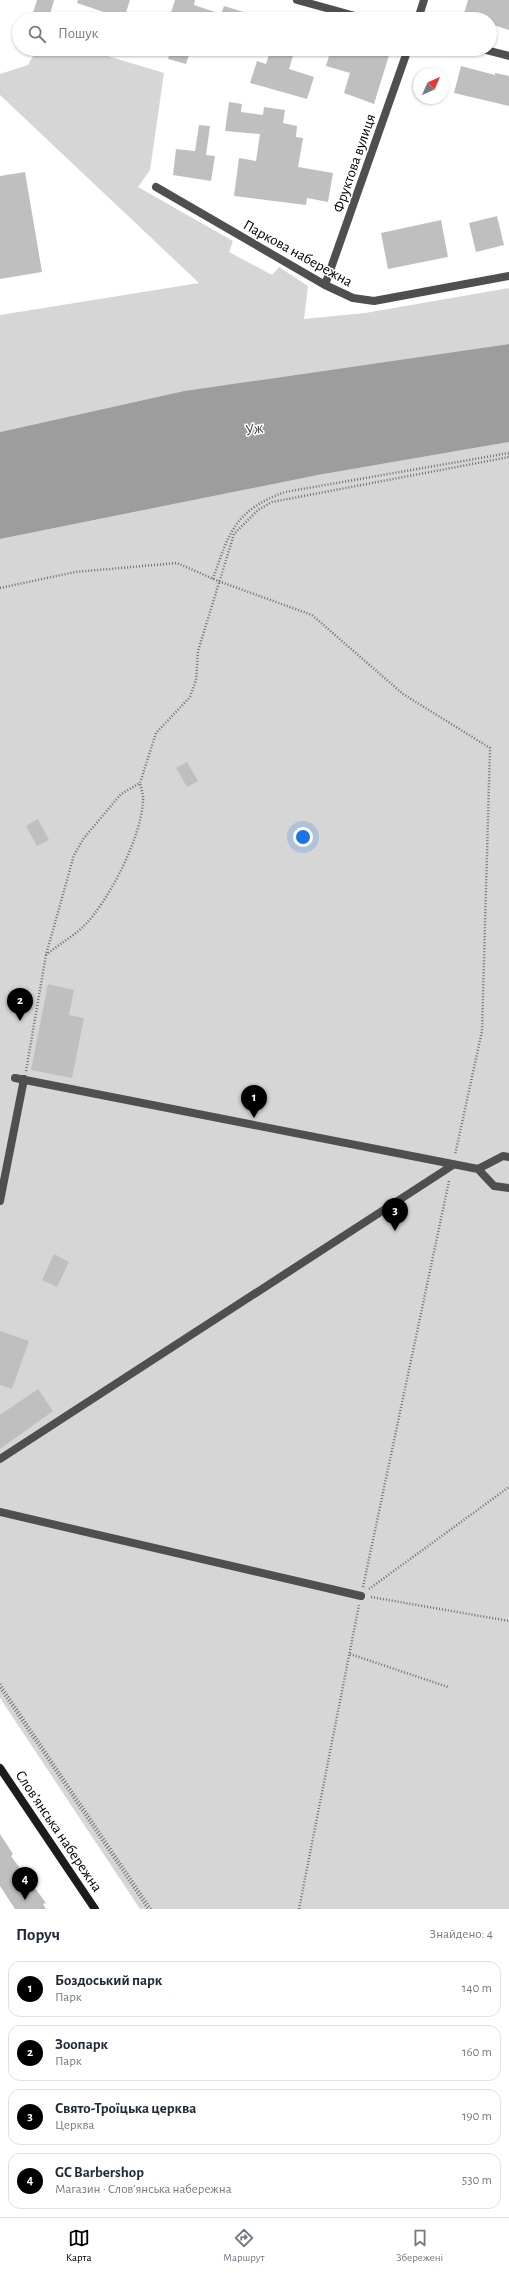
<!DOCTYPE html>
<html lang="uk">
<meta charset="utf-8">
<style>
:root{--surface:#fff;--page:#f6f6f7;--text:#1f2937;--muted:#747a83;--line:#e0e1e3;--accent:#000}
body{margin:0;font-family:"Alegreya Sans",sans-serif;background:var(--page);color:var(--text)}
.compass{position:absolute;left:413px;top:68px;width:36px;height:36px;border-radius:50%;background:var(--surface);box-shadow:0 1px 3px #0004;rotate:45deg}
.you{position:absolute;left:303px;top:837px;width:14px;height:14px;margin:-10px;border:3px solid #fff;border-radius:50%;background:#1a73e8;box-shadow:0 0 0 6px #1a73e833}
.badge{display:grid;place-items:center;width:26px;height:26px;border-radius:50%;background:var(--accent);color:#fff;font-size:13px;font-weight:700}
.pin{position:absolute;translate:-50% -33px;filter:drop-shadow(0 1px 2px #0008)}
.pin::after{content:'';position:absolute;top:21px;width:14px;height:12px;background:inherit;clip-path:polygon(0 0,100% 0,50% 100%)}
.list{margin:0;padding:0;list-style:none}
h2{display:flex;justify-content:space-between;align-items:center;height:52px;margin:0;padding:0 16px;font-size:17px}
h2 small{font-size:13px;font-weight:400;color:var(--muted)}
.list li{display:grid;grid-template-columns:26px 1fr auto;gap:12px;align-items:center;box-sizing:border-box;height:56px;margin:0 8px 8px;padding:0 8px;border:1px solid var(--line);border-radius:12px}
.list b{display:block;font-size:15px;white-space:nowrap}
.list p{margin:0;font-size:13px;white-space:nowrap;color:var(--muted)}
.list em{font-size:13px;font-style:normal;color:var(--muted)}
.icon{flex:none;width:22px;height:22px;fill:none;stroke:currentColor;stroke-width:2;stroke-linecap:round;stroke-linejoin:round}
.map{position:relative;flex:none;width:509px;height:1909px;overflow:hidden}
.search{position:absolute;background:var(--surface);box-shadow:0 1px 3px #0004;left:12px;right:12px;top:12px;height:44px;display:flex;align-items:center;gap:10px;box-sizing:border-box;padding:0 14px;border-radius:22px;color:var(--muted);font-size:15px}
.sheet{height:308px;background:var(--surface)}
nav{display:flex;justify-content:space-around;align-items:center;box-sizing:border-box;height:56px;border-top:1px solid var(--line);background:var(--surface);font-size:11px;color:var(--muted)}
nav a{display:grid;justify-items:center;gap:2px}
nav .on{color:var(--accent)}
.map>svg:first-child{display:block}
.green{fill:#d6d6d6}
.water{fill:#9d9d9d}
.building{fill:#bfbfbf}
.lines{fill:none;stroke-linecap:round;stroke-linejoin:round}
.path{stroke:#717171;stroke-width:2.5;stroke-dasharray:1 2;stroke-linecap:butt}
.street{stroke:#4f4f4f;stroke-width:8}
.secondary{stroke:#1c1c1c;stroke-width:8}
.labels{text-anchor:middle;stroke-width:3;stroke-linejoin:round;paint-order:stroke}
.street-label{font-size:15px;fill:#000;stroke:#fff}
.water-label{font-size:16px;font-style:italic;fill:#3e3e3e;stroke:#fff}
</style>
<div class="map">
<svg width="509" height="1909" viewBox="0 0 509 1909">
<rect width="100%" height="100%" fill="#fff"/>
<path class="green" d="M37 49H84L164 73 150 170 138 187 233 241 229 252 272 275 279 267 308 286 304 319 365 313 509 288V344L184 391 0 432V315L199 283 0 95V74L28 65Z
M509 442V1909H140L0 1698V539L318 475Z"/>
<path class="water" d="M509 344V442L318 475 0 539V432L184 391Z"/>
<path class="building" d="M37 0H54L49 18 33 13Z
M78 0H130L124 19 77 3Z
M175 0H195L194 5 221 14 224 6 257 16 256 19H169Z
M468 0H509V30L490 24V19H472L463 17Z
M171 49H191L186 64 168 59Z
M271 49H295L289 69 314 77 307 99 250 83 257 61 266 64Z
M331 49H354L368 53 369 49 390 52 374 104 344 93 350 73 326 66Z
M461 66 495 75V73L509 76V106L454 93Z
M229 102 242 104 241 112 263 115 264 107 285 110 283 123 297 126 296 137 303 138 298 167 333 173 328 202 307 198 306 205 234 196 239 158 256 161 260 134 225 131Z
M199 125 210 126 206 155 215 156 211 181 173 175 176 149 195 151Z
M25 172 42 272 0 279V176Z
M497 216 504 245 476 252 469 223Z
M441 220 448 257 388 269 381 233Z
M187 762 198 781 187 787 176 768Z
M38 819 49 840 37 846 26 826Z
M48 984 74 990 69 1015 84 1018 72 1078 31 1070Z
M54 1254 69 1262 57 1287 42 1280Z
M0 1331 29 1341 12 1389 0 1385Z
M38 1389 53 1411 0 1449V1415Z
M0 1834 13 1854 11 1856 46 1903 43 1904 46 1909H15L0 1886Z"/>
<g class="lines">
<path class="path" d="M213 579C229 532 235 510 285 492L509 453
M0 588 75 572 177 563 218 581 312 615 403 694 490 748 482 1031 455 1155
M46 955C58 945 72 937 83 927 109 901 141 838 143 801 144 796 141 789 140 783
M26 1071 46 955 74 855 84 838 121 794 140 783 156 733 190 697 196 680 198 651 234 534 258 510 272 502 509 457
M363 1587 449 1181
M369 1589 509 1487
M371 1597 509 1621
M350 1654 448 1687
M0 1684 151 1909
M0 1688 148 1909
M299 1909 359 1605"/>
<path class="street" d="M297 0 366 19
M418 19 424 0
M482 49 509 56
M156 187 325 285 353 298 374 301 509 276
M325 285 408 49
M15 1078 478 1169 503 1156 509 1157
M478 1169 494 1186 509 1188
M0 1201 24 1079
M0 1459 453 1165
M0 1512 361 1596"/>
<path class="secondary" d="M0 1768 95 1909"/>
</g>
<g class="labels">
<g class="street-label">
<text transform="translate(354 163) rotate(-71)" y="5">Фруктова вулиця</text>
<text transform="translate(298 253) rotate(29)" y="5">Паркова набережна</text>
<text transform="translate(59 1831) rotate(56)" y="5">Словʼянська набережна</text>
</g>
<g class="water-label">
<text transform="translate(254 428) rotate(-11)" y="6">Уж</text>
</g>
</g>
</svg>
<svg class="compass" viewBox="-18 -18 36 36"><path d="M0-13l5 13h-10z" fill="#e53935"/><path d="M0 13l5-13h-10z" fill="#747a83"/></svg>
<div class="you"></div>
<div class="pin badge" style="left:254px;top:1118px">1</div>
<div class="pin badge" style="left:20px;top:1021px">2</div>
<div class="pin badge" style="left:395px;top:1231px">3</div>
<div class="pin badge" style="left:25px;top:1900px">4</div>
<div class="search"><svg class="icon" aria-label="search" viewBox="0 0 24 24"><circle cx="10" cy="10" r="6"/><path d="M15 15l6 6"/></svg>Пошук</div>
</div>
<section class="sheet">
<h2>Поруч<small>Знайдено: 4</small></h2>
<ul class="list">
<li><span class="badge">1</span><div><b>Боздоський парк</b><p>Парк</p></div><em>140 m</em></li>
<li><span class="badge">2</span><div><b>Зоопарк</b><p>Парк</p></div><em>160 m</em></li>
<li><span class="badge">3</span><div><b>Свято-Троїцька церква</b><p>Церква</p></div><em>190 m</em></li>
<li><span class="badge">4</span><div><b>GC Barbershop</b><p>Магазин · Словʼянська набережна</p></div><em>530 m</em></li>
</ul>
</section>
<nav>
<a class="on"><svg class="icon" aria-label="map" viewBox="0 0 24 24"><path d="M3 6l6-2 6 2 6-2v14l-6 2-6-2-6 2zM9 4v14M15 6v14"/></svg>Карта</a>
<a><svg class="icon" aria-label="directions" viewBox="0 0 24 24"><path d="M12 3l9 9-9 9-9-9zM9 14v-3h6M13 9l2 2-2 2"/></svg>Маршрут</a>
<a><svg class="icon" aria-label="saved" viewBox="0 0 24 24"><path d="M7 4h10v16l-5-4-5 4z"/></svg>Збережені</a>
</nav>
